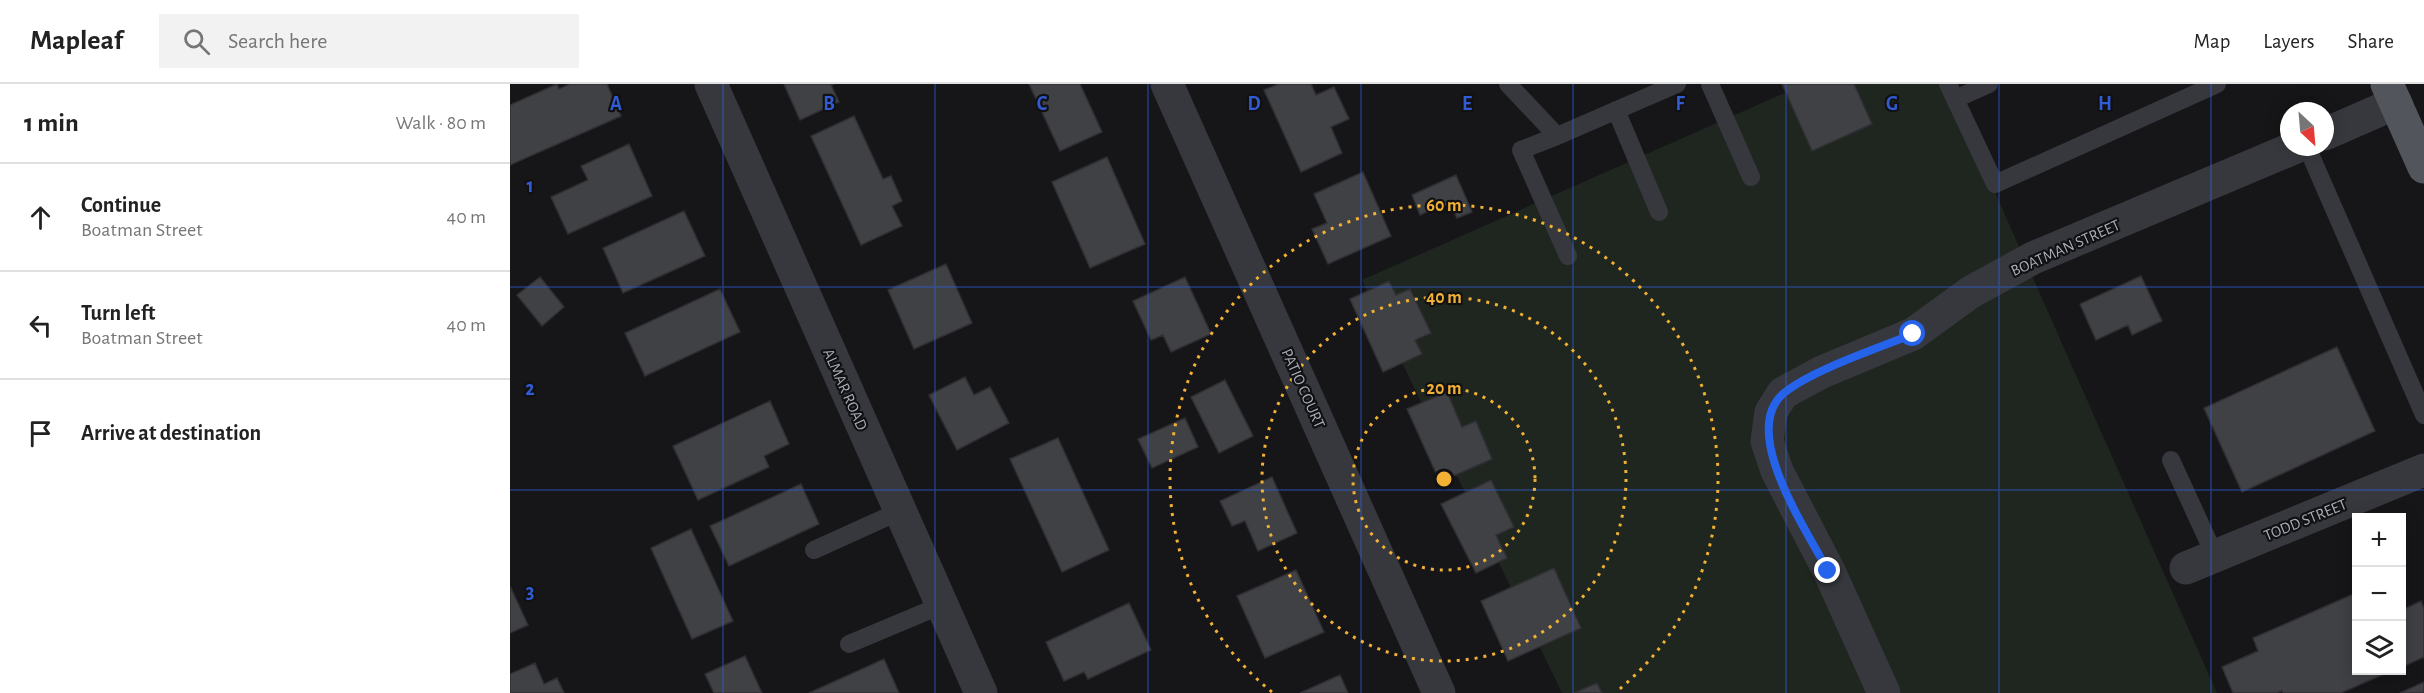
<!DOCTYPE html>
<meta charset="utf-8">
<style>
:root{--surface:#fff;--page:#f2f2f2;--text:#222;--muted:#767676;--line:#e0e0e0}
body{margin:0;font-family:"Alegreya Sans",sans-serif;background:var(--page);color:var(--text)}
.controls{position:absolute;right:18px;bottom:18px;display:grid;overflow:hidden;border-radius:0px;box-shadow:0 3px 15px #0003}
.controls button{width:54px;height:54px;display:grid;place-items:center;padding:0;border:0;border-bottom:2px solid var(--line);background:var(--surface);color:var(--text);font:30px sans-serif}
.compass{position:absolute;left:1770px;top:18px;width:54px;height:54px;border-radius:50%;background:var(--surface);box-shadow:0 3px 15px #0003;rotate:154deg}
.stop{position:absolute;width:18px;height:18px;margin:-14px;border:4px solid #2563eb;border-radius:50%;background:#fff}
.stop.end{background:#2563eb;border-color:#fff;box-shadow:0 2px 6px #0008}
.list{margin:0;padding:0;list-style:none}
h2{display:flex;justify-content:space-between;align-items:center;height:78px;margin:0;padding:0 24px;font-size:26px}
h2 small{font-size:20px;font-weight:400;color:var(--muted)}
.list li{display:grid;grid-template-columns:39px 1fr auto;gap:18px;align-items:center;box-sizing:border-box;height:108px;padding:0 24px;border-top:2px solid var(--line)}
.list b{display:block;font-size:22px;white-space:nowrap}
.list p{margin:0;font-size:20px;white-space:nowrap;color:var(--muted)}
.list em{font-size:20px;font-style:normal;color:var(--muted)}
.icon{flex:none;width:33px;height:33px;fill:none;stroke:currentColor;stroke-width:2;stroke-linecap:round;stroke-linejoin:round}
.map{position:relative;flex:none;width:1914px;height:609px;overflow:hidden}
header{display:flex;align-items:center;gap:36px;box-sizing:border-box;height:84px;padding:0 30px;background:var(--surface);border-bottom:2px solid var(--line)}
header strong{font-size:28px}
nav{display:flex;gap:33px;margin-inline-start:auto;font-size:21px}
.search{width:420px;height:54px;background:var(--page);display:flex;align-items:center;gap:15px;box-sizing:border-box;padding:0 21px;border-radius:0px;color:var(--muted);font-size:22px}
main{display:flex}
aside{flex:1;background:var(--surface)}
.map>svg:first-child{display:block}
.green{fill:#1e261f}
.building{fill:#404145;stroke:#303034;stroke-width:1.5}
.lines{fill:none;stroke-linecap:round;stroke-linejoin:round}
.service{stroke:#37383d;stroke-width:18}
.minor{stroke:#37383d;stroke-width:33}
.primary{stroke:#53555c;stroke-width:33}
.route{stroke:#2563eb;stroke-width:8}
.grid{fill:none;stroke:#325cd3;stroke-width:1.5;stroke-opacity:0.55}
.ring{fill:none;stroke:#f2b134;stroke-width:3;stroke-dasharray:3 6}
.labels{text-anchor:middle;stroke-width:4.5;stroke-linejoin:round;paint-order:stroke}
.street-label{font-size:16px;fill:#a8adb8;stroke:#111113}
.grid-label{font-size:20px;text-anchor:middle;font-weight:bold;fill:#325cd3;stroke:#111113;stroke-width:4.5;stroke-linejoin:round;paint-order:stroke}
.centre{fill:#f2b134;stroke:#111113;stroke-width:3}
.ring-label{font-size:18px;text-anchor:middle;font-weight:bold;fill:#f2b134;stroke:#111113;stroke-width:4.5;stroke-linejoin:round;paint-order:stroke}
</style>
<header>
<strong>Mapleaf</strong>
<div class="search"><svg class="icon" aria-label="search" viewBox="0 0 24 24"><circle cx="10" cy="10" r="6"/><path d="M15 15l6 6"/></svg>Search here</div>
<nav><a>Map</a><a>Layers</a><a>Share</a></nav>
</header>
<main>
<aside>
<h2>1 min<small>Walk · 80 m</small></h2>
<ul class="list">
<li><svg class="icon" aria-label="ahead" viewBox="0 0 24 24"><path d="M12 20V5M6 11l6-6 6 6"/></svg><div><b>Continue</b><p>Boatman Street</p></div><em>40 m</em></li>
<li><svg class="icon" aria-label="left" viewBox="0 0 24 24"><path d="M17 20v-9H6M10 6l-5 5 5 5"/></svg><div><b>Turn left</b><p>Boatman Street</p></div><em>40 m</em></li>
<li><svg class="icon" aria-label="arrive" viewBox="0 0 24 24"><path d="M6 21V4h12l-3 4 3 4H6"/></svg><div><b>Arrive at destination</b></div></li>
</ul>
</aside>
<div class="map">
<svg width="1914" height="609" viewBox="0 0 1914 609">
<rect width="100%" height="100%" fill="#161618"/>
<path class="green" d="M1295 0H1437L1707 609H1052L852 196Z"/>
<path class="building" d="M47 0 49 5 60 0H97L111 32 0 81V21Z
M274 0H324L321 1 329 18 290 36Z
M519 0H570L592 48 550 67Z
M769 0H801L806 11 824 3 839 35 821 43 832 69 791 88 754 6Z
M1272 0H1344L1362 40 1302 67Z
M344 32 373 95 381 92 392 117 382 122 392 142 351 161 301 52Z
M119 60 142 112 58 150 41 113 78 96 71 82Z
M597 73 635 160 580 184 542 98Z
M853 88 881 152 818 180 802 145 817 139 804 110Z
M946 91 962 128 947 134 939 118 910 131 902 111Z
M174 127 195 172 113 209 93 164Z
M436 180 462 239 404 265 378 206Z
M1631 192 1652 237 1622 251 1618 241 1586 256 1570 220Z
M30 193 54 223 32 242 7 211Z
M675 193 701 250 661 268 653 251 641 256 623 217Z
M879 197 886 211 900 205 921 249 905 256 912 270 873 288 840 215Z
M210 205 230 248 135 292 115 249Z
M1827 263 1865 347 1732 408 1694 324Z
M455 293 464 311 480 303 499 339 447 366 419 311Z
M715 296 743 352 709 369 681 313Z
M937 308 952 343 966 337 982 375 930 398 897 325Z
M260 317 279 360 254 372 259 383 188 416 163 362Z
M675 334 688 363 642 384 628 355Z
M548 354 599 466 552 488 500 375Z
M762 393 787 449 748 467 735 437 722 442 710 417Z
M981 396 1004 443 986 451 997 474 966 489 931 420Z
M291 400 309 440 219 482 200 442Z
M181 445 223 537 182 555 141 464Z
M1044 484 1071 544 998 577 971 517Z
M786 486 814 548 755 574 727 512Z
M0 502 18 541 0 549Z
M1846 509V586H1883L1831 609H1773L1772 607 1766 609H1723L1712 583 1748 567 1743 554Z
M1911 517 1914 525V573L1892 583V526Z
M619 519 641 566 578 595 574 588 554 597 536 558Z
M235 572 252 609H204L195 590Z
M374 575 389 609H299Z
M25 579 34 600 47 594 54 609H0V590Z
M830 591 838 609H790Z
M1914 598V609H1890Z
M1087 599 1092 609H1064Z"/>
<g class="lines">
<path class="service" d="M998 0 1047 52 1167 0
M1200 0 1241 93
M1438 0 1485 100 1707 0
M1445 15 1479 0
M1106 26 1149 128
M1047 52 1011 66 1058 172
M1797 63 1914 331
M1661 376 1705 472
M304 466 390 427
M339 560 432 521"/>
<path class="minor" d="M201 0 471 609
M657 0 929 609
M1815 50 1886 19
M1676 484 1914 386
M1374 609 1319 487 1267 387 1257 357 1261 328 1273 309 1312 288 1403 250 1461 208 1523 174 1786 63"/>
<path class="primary" d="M1877 0 1914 83"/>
</g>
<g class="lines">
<path class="route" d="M1318 487C1298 448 1228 347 1274 309 1302 286 1369 264 1403 250"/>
</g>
<path class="grid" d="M213 0V609M425 0V609M638 0V609M851 0V609M1063 0V609M1276 0V609M1489 0V609M1701 0V609M0 203H1914M0 406H1914"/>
<g class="ring">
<circle cx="934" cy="395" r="91"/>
<circle cx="934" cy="395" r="182"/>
<path d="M762 608A274 274 0 1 1 1106 608"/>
</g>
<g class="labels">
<g class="street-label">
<text transform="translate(1555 163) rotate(-24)" y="6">BOATMAN STREET</text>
<text transform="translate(794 304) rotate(66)" y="6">PATIO COURT</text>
<text transform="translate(336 305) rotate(66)" y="6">ALMAR ROAD</text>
<text transform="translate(1795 435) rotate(-22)" y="6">TODD STREET</text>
</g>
</g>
<g class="grid-label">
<text x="106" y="26">A</text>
<text x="319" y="26">B</text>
<text x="532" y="26">C</text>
<text x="744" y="26">D</text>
<text x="957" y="26">E</text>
<text x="1170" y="26">F</text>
<text x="1382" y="26">G</text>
<text x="1595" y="26">H</text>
<text x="20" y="108">1</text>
<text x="20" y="311">2</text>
<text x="20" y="514">3</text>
</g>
<circle cx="934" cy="395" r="9" class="centre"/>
<g class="ring-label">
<text x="934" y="127">60 m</text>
<text x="934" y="219">40 m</text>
<text x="934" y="310">20 m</text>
</g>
</svg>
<div class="controls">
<button>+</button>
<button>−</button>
<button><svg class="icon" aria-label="layers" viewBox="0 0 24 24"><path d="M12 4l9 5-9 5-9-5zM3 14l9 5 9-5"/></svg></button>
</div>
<svg class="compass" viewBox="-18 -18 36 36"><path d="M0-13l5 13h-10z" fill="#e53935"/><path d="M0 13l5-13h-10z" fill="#767676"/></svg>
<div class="stop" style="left:1403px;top:250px"></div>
<div class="stop end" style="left:1318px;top:487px"></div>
</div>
</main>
